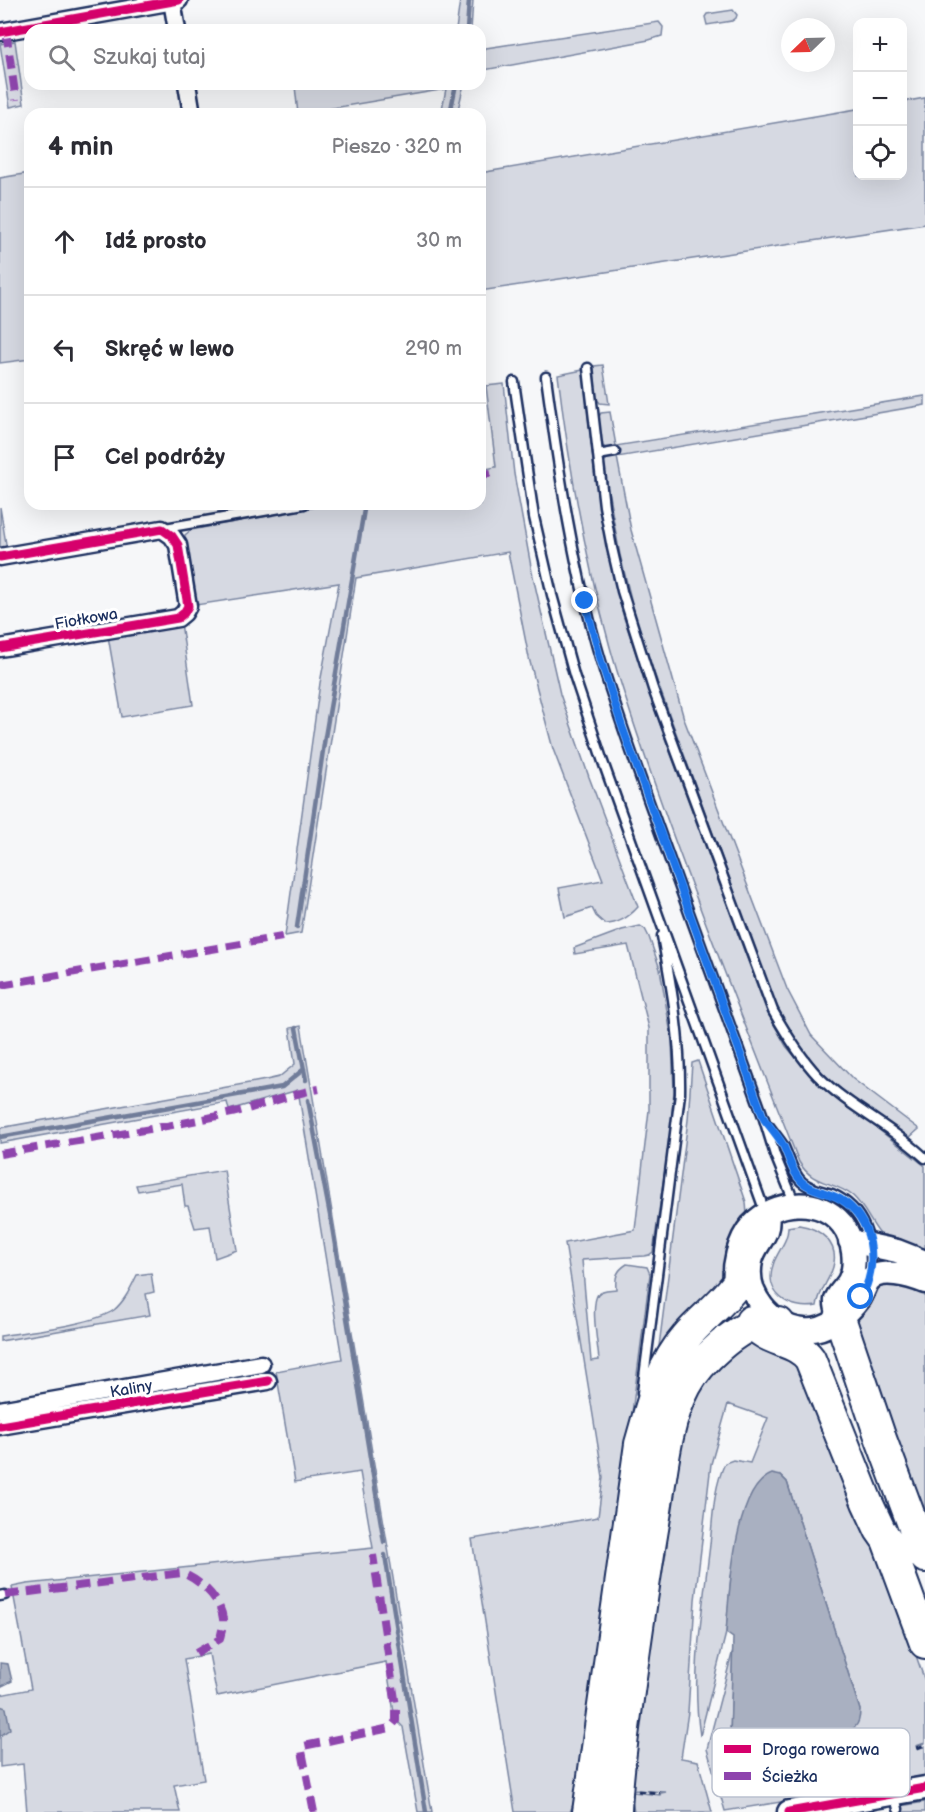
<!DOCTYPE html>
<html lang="pl">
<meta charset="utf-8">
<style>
:root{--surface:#fff;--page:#f2f2f3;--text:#2b2b33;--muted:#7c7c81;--line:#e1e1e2}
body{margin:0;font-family:"Balsamiq Sans",sans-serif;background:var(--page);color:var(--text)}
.controls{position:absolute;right:18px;top:18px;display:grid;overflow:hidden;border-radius:12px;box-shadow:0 6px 24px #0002}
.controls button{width:54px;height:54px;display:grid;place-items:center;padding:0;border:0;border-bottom:2px solid var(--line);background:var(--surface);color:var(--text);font:30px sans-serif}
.compass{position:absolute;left:781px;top:18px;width:54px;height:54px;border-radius:50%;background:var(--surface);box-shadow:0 6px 24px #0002;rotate:247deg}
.stop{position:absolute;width:18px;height:18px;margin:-14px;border:4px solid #1a73e8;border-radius:50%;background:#fff}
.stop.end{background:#1a73e8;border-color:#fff;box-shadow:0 2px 6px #0008}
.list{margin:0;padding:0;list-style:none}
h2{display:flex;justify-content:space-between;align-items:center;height:78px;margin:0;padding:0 24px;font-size:26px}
h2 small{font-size:20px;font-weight:400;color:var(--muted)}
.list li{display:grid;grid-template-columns:39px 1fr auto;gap:18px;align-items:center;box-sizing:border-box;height:108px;padding:0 24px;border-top:2px solid var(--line)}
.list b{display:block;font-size:22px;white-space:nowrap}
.list em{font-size:20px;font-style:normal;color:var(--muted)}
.icon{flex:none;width:33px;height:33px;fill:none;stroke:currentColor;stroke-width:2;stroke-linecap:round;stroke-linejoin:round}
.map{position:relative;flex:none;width:925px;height:1812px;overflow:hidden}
.search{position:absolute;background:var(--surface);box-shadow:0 6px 24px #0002;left:24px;top:24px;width:462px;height:66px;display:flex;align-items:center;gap:15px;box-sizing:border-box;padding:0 21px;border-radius:18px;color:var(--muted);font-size:22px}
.panel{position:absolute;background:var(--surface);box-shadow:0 6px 24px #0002;left:24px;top:108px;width:462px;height:402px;border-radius:18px}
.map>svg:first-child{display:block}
.green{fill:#d6d9e2;stroke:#7884a0;stroke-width:1.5}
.water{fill:#a9b0c1;stroke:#707c99;stroke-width:1.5}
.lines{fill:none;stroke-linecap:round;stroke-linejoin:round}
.stream{stroke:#707c99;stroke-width:4.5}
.lane-casing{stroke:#1b2f5e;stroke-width:13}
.street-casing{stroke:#1b2f5e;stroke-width:21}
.secondary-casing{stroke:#1b2f5e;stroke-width:27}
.highway-casing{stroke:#1b2f5e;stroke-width:34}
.path{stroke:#1b2f5e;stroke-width:3;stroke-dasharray:6 4.5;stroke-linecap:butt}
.lane{stroke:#fff;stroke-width:8}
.street{stroke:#fff;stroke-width:16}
.secondary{stroke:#fff;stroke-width:22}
.highway{stroke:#fff;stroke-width:30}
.quiet{stroke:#8e44ad;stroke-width:8;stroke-dasharray:15 8;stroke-linecap:butt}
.cycleway-casing{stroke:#fff;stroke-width:13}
.cycleway{stroke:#d6006c;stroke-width:9}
.route{stroke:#1a73e8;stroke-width:8}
.labels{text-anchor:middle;stroke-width:6;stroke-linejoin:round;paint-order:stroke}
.street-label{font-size:16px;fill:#1b2f5e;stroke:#fff}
.key{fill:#fff;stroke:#bbc1cf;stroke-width:1.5}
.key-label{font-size:16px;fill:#1b2f5e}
</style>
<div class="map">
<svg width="925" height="1812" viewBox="0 0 925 1812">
<rect width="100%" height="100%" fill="#f6f7f9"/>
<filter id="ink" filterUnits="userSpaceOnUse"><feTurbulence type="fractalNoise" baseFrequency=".0167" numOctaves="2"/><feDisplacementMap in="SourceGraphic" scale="12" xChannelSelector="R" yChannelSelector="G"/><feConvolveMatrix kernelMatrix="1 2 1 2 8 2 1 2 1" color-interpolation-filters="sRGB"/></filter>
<g filter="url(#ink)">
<path class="green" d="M460 0H473L471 30H456Z
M733 10 737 15 736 18 732 21 707 25 705 17 707 14Z
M659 22 663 27 662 36 649 40 484 70 482 63V51L486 48Z
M15 41 24 104 10 107 0 44Z
M307 84H464L457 114H441L446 89 298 114 295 86Z
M925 98V224L480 291V173L857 109 858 176H902L903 102Z
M30 173V359L0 363V178Z
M603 365 609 404 600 403 596 398 594 366Z
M583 370 595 479 613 576 624 618 662 730 767 1012 786 1046 812 1077 925 1166V1250L902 1240 880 1234C870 1222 865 1207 853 1196 833 1180 813 1186 799 1162 755 1051 711 940 670 827 649 768 627 708 610 647 585 557 569 467 558 375Z
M504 384 514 474 532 572 560 694 589 777 638 907C629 917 619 924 605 924L596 916 592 908 565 917 559 888 603 880 553 749 529 658 508 552 356 578 301 933 285 936 320 683 339 583 196 605 184 538 185 535 191 530 332 504H480V470L496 467 486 386Z
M925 396V405L617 457 631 530 684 719 787 989 811 1035 853 1079 919 1129 910 1137H906C876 1115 835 1089 811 1060 796 1042 785 1022 774 1000L653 670 636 619 620 555 603 463 607 459 617 456 615 447 607 448 602 446 598 418 601 413 610 412 616 446Z
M0 507 7 550 0 551Z
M181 623 193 705 122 717 108 636Z
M640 926 645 929 649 937 660 969 672 1041 674 1091 670 1135 653 1252 649 1255 644 1256 582 1260 591 1361 599 1360C598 1346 590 1304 598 1294 602 1289 611 1290 616 1289 615 1277 616 1271 627 1264L647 1267 650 1274 612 1567 574 1802 570 1812H515L472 1539 598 1517 603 1477 565 1243 635 1230 649 1110V1028L628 945 575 954 574 948 622 930Z
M301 1026 432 1812H418L404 1733 403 1727 395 1719 386 1662 217 1696 209 1654 184 1659 204 1780 174 1785 180 1812H27L23 1764 0 1767V1695L31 1689 12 1587 27 1584 373 1548 360 1472 295 1482 276 1371 342 1359 298 1090 229 1110 227 1102 0 1143V1128L266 1080 279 1077 295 1064 290 1028Z
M698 1061 746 1202 747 1215 724 1284 658 1354 688 1120 692 1063Z
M224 1170 237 1250 215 1258 210 1226 195 1228 188 1206H185L182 1184 138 1191 136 1185Z
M799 1225C819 1228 840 1243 833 1267 829 1281 819 1291 817 1306 789 1311 762 1293 774 1262 779 1249 788 1241 788 1227Z
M151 1273 154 1292 146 1294 150 1315 0 1341V1336C28 1331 92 1325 114 1310 125 1301 131 1287 137 1275Z
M892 1282 925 1290V1524L857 1322C863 1305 874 1287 892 1282Z
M752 1340 797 1358 888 1577 925 1681V1743L916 1746 917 1749 925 1746V1778L811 1797 805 1767 793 1770 799 1799 725 1811 707 1749 733 1650 730 1737C734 1749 740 1752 752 1758L832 1737 860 1710 787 1482 781 1476 731 1576 726 1633 700 1736C691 1676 702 1613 709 1553 713 1524 712 1491 725 1463L733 1460 750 1463 768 1418 728 1404 711 1464 695 1600 688 1712 681 1758 698 1761 712 1812H634L631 1796H633V1792L660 1795 661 1793 666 1792 633 1790 632 1781 649 1607 665 1559 680 1433 689 1402 718 1362Z
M925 1802V1812H902L900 1806Z"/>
<path class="water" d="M772 1474 781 1476 787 1482 860 1710C860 1716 859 1723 855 1727 844 1738 771 1753 752 1758 740 1752 734 1749 730 1737L733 1638 726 1633C729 1598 733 1488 772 1474Z
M0 1663 8 1664 12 1681 0 1687Z
M0 1706 6 1708 10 1729 0 1736Z"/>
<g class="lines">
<path class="stream" d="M467 30 469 0
M450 114 456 84
M297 927 325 737 365 504
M296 1028 306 1080
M308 1100 330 1215 384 1542
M0 1137 282 1087 304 1069
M385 1555 426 1812"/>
<g class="lane-casing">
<path id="lane" d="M588 368 604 506 612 548 622 591 653 689 773 1011C786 1034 800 1057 818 1076 850 1108 893 1127 925 1158
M546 377C559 473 573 568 601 661 622 729 647 796 671 863 702 948 733 1033 764 1119L775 1155 795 1204
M514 382 534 517 552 595 574 675 603 762 765 1212
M598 455 615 452
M165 528 304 504
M769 1126C774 1133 779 1139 783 1145 789 1157 792 1173 802 1182 810 1189 822 1191 832 1194 864 1208 875 1243 869 1275
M642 1393 680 1094C681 1040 672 989 662 936
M0 1596 5 1595
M894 1793 898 1809"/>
</g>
<g class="street-casing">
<path id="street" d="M172 1 177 30
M0 32 179 0
M187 84 192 114
M0 557 162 529 172 536 178 545 188 606 184 613 178 618 0 648
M0 1410 261 1364
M0 1426 268 1381"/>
</g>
<g class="secondary-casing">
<path id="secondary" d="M767 1215C771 1236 755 1242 751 1261 744 1295 771 1326 803 1330 825 1333 848 1315 860 1298 863 1293 865 1286 868 1281 880 1267 911 1276 925 1282
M850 1241 897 1251 925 1262
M735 1286C733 1266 738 1241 752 1225 776 1200 819 1196 842 1224 853 1238 858 1265 849 1281 846 1287 838 1293 836 1300 835 1306 838 1312 840 1318
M789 1812 925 1788"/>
</g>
<g class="highway-casing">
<path id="highway" d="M840 1318 881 1439 925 1557
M751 1321C766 1343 796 1339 810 1359L867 1502 880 1530 887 1540 925 1643
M588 1812 640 1444C651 1406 659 1368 686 1337 701 1319 721 1305 735 1286
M616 1812C617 1774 623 1736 628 1699 636 1640 644 1582 654 1523 662 1478 664 1427 686 1386 698 1363 738 1324 765 1322 769 1322 774 1323 779 1323"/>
</g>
<path class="path" d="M917 1748 925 1745
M638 1791 660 1793"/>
<use href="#lane" class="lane"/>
<use href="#street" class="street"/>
<use href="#secondary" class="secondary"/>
<use href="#highway" class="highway"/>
<path class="quiet" d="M6 31 16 100
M480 475 491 473
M0 985 282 937
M0 1154C74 1141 148 1131 222 1115 255 1109 286 1095 319 1089
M5 1595 182 1573C200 1580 221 1599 223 1619 224 1625 221 1633 220 1639L196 1653
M314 1812 302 1751 304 1746 390 1728 396 1721V1706L373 1555"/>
<g class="cycleway-casing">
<path id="cycleway" d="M0 32 179 0
M0 557 162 529 172 536 178 545 188 606 184 613 178 618 0 648
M0 1426 268 1381
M789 1812 925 1788"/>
</g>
<use href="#cycleway" class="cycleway"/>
</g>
</g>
<g class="lines" filter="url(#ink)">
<path class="route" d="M585 601 601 661 622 726 764 1119C770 1127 778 1136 783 1145 789 1157 792 1173 802 1182 812 1191 828 1192 840 1199 873 1218 880 1265 861 1297"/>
</g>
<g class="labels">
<g class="street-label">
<text transform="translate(86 618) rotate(-10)" y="6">Fiołkowa</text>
<text transform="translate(131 1388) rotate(-10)" y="6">Kaliny</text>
</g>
</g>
<rect x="712" y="1728" width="198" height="69" rx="9" class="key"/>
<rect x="724" y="1745" width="27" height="8" fill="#d6006c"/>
<rect x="724" y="1772" width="27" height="8" fill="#8e44ad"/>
<g class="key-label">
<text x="762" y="1755">Droga rowerowa</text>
<text x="762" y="1782">Ścieżka</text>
</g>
</svg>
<div class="controls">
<button>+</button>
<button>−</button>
<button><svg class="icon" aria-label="locate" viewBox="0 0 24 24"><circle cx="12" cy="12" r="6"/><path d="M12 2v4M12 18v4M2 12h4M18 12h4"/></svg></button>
</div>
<svg class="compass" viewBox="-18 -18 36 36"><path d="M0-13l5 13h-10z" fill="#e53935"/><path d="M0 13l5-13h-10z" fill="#7c7c81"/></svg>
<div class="stop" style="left:861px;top:1297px"></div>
<div class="stop end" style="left:585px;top:601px"></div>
<div class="search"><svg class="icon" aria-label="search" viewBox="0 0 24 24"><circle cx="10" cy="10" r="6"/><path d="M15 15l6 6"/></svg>Szukaj tutaj</div>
<section class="panel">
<h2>4 min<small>Pieszo · 320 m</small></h2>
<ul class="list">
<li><svg class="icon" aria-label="ahead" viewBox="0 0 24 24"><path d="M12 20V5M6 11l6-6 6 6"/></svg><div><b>Idź prosto</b></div><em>30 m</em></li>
<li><svg class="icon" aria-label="left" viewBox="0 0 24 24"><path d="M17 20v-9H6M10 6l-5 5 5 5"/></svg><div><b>Skręć w lewo</b></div><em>290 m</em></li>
<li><svg class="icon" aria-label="arrive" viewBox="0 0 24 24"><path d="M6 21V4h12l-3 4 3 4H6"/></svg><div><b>Cel podróży</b></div></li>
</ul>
</section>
</div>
